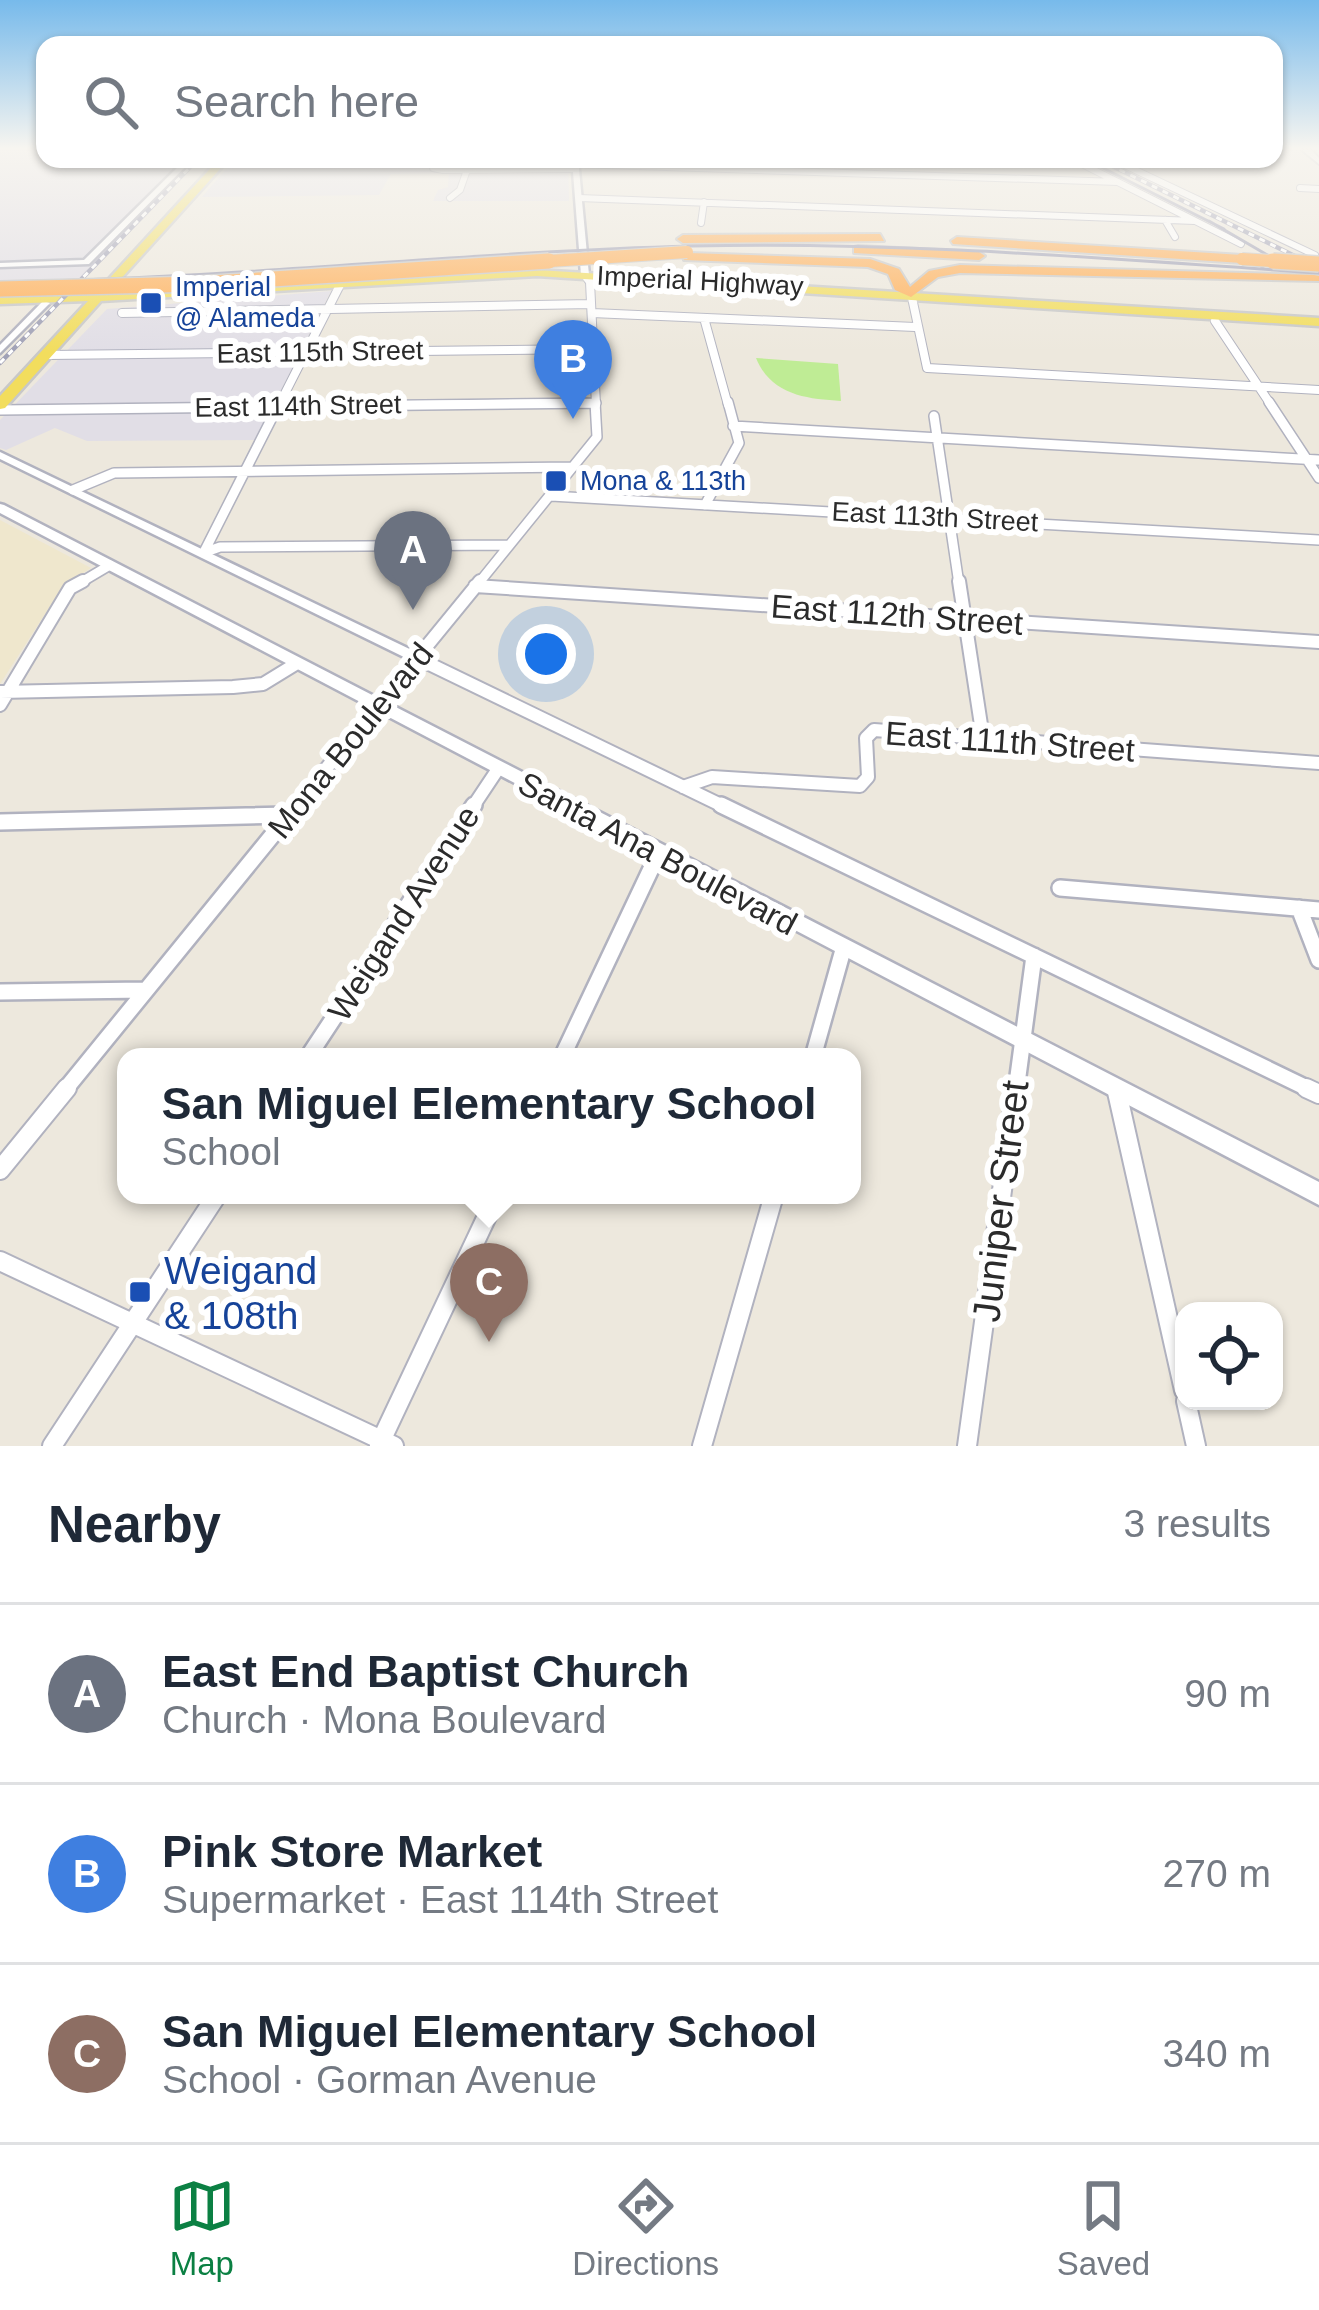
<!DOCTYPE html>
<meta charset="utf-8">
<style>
:root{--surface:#fff;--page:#f2f2f3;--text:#1f2937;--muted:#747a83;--line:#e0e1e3;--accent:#0b8043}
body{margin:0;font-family:Arial,sans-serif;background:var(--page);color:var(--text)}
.controls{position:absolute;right:36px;bottom:36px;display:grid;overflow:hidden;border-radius:24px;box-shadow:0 3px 9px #0004}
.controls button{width:108px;height:108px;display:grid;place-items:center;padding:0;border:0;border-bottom:3px solid var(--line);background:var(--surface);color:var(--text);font:60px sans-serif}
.you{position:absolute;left:546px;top:654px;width:42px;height:42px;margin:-30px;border:9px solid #fff;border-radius:50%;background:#1a73e8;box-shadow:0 0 0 18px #1a73e833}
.badge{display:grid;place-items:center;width:78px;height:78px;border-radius:50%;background:var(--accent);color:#fff;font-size:39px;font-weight:700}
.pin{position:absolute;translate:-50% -99px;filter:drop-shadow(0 3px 6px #0008)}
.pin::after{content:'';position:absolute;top:63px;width:42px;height:36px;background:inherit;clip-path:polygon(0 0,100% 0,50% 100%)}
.popup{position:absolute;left:117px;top:1048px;width:744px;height:156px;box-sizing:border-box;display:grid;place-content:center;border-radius:24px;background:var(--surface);filter:drop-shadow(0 3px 9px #0005);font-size:39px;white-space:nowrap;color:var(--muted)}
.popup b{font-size:45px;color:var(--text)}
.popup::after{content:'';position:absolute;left:50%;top:100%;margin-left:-24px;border:24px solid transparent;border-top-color:var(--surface)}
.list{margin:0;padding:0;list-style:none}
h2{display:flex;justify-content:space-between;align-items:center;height:156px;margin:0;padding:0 48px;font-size:51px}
h2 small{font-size:39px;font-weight:400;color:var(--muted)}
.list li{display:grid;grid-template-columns:78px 1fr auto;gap:36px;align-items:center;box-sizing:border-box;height:180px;padding:0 48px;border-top:3px solid var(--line)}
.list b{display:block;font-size:45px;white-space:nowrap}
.list p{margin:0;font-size:39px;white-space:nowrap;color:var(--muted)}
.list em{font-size:39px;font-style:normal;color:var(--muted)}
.icon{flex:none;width:66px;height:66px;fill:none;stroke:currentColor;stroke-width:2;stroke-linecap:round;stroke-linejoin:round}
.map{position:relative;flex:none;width:1319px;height:1446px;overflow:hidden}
.search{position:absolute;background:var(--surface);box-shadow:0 3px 9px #0004;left:36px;right:36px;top:36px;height:132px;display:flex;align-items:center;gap:30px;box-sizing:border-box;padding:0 42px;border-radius:24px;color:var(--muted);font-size:45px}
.sheet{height:696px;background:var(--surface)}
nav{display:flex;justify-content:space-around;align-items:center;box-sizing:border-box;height:168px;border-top:3px solid var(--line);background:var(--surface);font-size:33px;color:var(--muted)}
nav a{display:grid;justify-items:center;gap:6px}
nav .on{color:var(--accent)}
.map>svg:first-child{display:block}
.industrial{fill:#e1dee6}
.education{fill:#efe7cd}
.pitch{fill:#bfec95}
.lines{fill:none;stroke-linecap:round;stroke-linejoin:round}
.minor-far5-casing{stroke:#b1b2bf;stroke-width:8}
.minor-far4-casing{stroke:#b1b2bf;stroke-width:10}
.minor-far3-casing{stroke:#b1b2bf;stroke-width:12}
.minor-far2-casing{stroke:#b1b2bf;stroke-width:16}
.minor-far1-casing{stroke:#b1b2bf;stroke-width:20}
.minor-casing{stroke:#b1b2bf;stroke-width:22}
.tertiary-casing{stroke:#b1b2bf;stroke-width:5}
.secondary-casing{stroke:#b1b2bf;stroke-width:4}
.primary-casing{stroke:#c8c8c8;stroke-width:5}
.motorway-casing{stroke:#c8c8c8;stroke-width:4}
.minor-far5{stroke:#fff;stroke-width:6}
.minor-far4{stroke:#fff;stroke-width:8}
.minor-far3{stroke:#fff;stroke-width:9}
.minor-far2{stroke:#fff;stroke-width:12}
.minor-far1{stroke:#fff;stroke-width:15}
.minor{stroke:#fff;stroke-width:18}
.tertiary{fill:#fff;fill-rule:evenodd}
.secondary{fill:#fff;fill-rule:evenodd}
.primary{fill:#f2dd5d;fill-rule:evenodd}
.motorway{fill:#ffaf57;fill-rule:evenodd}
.tram{stroke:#a0a1b6;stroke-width:3}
.rail-casing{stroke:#a0a1b6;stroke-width:4.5}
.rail{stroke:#fff;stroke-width:3;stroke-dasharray:6;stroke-linecap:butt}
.motorway-bridge-far1-casing{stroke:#c8c8c8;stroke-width:14;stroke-linecap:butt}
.motorway-bridge-casing{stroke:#c8c8c8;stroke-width:18;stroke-linecap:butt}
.motorway-bridge-far1{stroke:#ffaf57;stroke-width:12}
.motorway-bridge{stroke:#ffaf57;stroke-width:15}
.transit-dot{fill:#1a4fb4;stroke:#fff;stroke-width:4.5}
.labels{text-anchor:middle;stroke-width:12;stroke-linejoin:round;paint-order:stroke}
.far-street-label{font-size:27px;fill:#2b2b2b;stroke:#fff}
.far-transit-label{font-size:27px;fill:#164399;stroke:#fff;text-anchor:start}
.street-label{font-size:33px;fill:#2b2b2b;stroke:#fff}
.near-street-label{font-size:39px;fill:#2b2b2b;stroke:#fff}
.near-transit-label{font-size:39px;fill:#164399;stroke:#fff;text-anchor:start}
</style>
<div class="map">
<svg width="1319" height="1446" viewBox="0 0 1319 1446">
<rect width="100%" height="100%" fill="#ede8dd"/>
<path class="industrial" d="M0 150H45V159H195L66 293H0Z
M235 159H568L569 201H433L438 190 448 187 449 173 391 174 379 195 202 197Z
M331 291 256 440 87 441 55 428 6 450 0 448V420L107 309Z"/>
<path class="education" d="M0 520 91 568 63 586 0 684Z"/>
<path class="pitch" d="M756 358 838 364 841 401C806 399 771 395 756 358Z"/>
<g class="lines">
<g class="minor-far5-casing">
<path id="minor-far5" d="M433 159V168L443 170 576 169
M1072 159 1241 244
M1112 159 1315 255
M576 164 1118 182
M1300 188 1319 189
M450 198 460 190 467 170
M579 198 1195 221
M1165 220 1175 237
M701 223 704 202"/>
</g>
<g class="minor-far4-casing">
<path id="minor-far4" d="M585 275 590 282 596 405
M911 293 927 368 1319 390
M122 313 591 304
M592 313 915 327
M704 318 728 405
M1215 321 1271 405
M47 355 593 349
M279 405 340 285
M393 405 596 403"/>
</g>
<g class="minor-far3-casing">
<path id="minor-far3" d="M1269 402 1319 478
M0 410 596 403
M934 416 959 584
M733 426 1319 460
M73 490 114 473 573 467
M551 496 1319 540
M705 505 739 443 728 402
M204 552 280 402
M203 553 220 547 508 545
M78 584 110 565
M478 584 597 437 595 402"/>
</g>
<g class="minor-far2-casing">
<path id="minor-far2" d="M480 581 417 658 727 808
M959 581 983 738
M475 586 1319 642
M0 692 233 687 263 684 294 665
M0 705 70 588 83 581
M683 787 712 777 860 786 868 777 866 738 874 730 1319 763
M294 808 377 706
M472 808 498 769"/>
</g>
<g class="minor-far1-casing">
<path id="minor-far1" d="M721 805 1313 1091
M0 822 288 815
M1060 888 1319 910
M1299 908 1319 960
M0 992 144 990
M308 1057 474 805
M562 1057 659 852
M813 1057 843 950
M64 1091 297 805
M1016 1091 1034 956"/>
</g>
<g class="minor-casing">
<path id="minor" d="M1306 1088 1319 1094
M1117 1092 1184 1390
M0 1170 67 1088
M0 1261 394 1446
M1186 1401 1196 1446
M379 1445 497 1195
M52 1446 217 1195
M702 1446 774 1195
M967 1446 1016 1088"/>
</g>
<g class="tertiary-casing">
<path id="tertiary" d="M186 159H193L89 264 0 267V263L84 260Z
M572 159H578L589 275 585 277 581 275Z
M43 301 50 303 0 353V345Z
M0 452 422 655 424 658 422 661 388 703 1319 1182V1205L0 513V504L4 505 376 697 408 659 0 459Z"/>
</g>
<g class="secondary-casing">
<path id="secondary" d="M1302 150H1311L1319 158V164Z"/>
</g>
<g class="primary-casing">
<path id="primary" d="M219 159H229L108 293 537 270 1319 318V326L537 276 101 301 5 408 0 409V396L88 301 0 304V296L95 294Z"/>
</g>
<g class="motorway-casing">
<path id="motorway" d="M880 234 884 241 683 243 677 239 683 235Z
M957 237 1242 255 1248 259 1242 263 953 244 951 241Z
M858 246 979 252 985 256 979 260 854 253V247Z
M689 253 870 259 899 269 910 287 929 271 960 265 1314 275 1319 276V281L960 273 938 277 911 297 895 290 888 274 868 267 684 260 683 257Z"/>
</g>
<use href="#minor-far5" class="minor-far5"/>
<use href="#minor-far4" class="minor-far4"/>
<use href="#minor-far3" class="minor-far3"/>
<use href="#minor-far2" class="minor-far2"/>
<use href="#minor-far1" class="minor-far1"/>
<use href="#minor" class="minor"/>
<use href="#tertiary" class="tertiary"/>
<use href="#secondary" class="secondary"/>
<use href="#primary" class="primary"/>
<use href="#motorway" class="motorway"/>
<path class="tram" d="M1085 159 1224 229
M1209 221 1276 260 1262 267
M0 282C231 279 460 252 691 246 901 241 1110 259 1319 273"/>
<g class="rail-casing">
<path id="rail" d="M1098 159 1319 268
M0 363 198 159"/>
</g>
<use href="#rail" class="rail"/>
<g class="motorway-bridge-far1-casing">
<path id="motorway-bridge-far1" d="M1242 259 1319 264
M503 264 687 252"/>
</g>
<g class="motorway-bridge-casing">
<path id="motorway-bridge" d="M1273 261 1319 264
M0 289 198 284 549 261"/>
</g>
<use href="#motorway-bridge-far1" class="motorway-bridge-far1"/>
<use href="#motorway-bridge" class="motorway-bridge"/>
</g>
<linearGradient id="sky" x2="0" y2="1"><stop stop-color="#77baeb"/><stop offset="0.42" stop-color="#f7f5f0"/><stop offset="1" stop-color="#f7f5f0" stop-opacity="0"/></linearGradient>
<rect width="1319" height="353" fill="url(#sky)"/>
<g class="transit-dot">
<rect x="139" y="291" width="24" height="24" rx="6"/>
<rect x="544" y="469" width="24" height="24" rx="6"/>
<rect x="128" y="1280" width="24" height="24" rx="6"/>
</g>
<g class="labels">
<g class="far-street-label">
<text transform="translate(700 281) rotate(3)" y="9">Imperial Highway</text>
<text transform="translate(320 352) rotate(-1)" y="9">East 115th Street</text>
<text transform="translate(298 406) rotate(-1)" y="9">East 114th Street</text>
<text transform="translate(935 517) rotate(3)" y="9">East 113th Street</text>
</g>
<g class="far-transit-label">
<text x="175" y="296">Imperial<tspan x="175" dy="31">@ Alameda</tspan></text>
<text x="580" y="490">Mona &amp; 113th</text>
</g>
<g class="street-label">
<text transform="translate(897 614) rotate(4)" y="12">East 112th Street</text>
<text transform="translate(350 740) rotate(-51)" y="12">Mona Boulevard</text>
<text transform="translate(1010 741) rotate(4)" y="12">East 111th Street</text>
<text transform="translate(658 853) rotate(28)" y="12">Santa Ana Boulevard</text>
<text transform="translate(403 913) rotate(-57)" y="12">Weigand Avenue</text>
</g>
<g class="near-street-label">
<text transform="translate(1000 1201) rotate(-83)" y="14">Juniper Street</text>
</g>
<g class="near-transit-label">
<text x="164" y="1284">Weigand<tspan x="164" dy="45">&amp; 108th</tspan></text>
</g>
</g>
</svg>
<div class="controls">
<button><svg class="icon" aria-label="locate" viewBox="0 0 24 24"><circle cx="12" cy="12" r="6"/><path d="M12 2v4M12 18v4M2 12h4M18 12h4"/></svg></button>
</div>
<div class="you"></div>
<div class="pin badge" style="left:413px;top:610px;background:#6b7280">A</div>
<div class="pin badge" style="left:573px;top:419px;background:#3f7fe0">B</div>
<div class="pin badge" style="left:489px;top:1342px;background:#8d6e63">C</div>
<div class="popup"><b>San Miguel Elementary School</b>School</div>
<div class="search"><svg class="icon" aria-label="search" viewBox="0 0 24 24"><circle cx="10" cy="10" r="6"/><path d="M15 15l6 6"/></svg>Search here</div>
</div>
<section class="sheet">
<h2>Nearby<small>3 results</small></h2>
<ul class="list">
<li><span class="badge" style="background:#6b7280">A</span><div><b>East End Baptist Church</b><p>Church · Mona Boulevard</p></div><em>90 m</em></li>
<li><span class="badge" style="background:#3f7fe0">B</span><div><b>Pink Store Market</b><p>Supermarket · East 114th Street</p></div><em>270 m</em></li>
<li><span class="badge" style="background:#8d6e63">C</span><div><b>San Miguel Elementary School</b><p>School · Gorman Avenue</p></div><em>340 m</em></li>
</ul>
</section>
<nav>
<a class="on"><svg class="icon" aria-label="map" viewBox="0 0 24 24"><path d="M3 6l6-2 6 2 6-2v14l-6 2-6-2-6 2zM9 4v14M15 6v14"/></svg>Map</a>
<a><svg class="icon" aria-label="directions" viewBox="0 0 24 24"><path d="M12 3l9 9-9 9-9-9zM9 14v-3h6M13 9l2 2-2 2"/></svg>Directions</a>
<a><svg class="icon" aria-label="saved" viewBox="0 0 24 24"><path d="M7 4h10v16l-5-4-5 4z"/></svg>Saved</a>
</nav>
